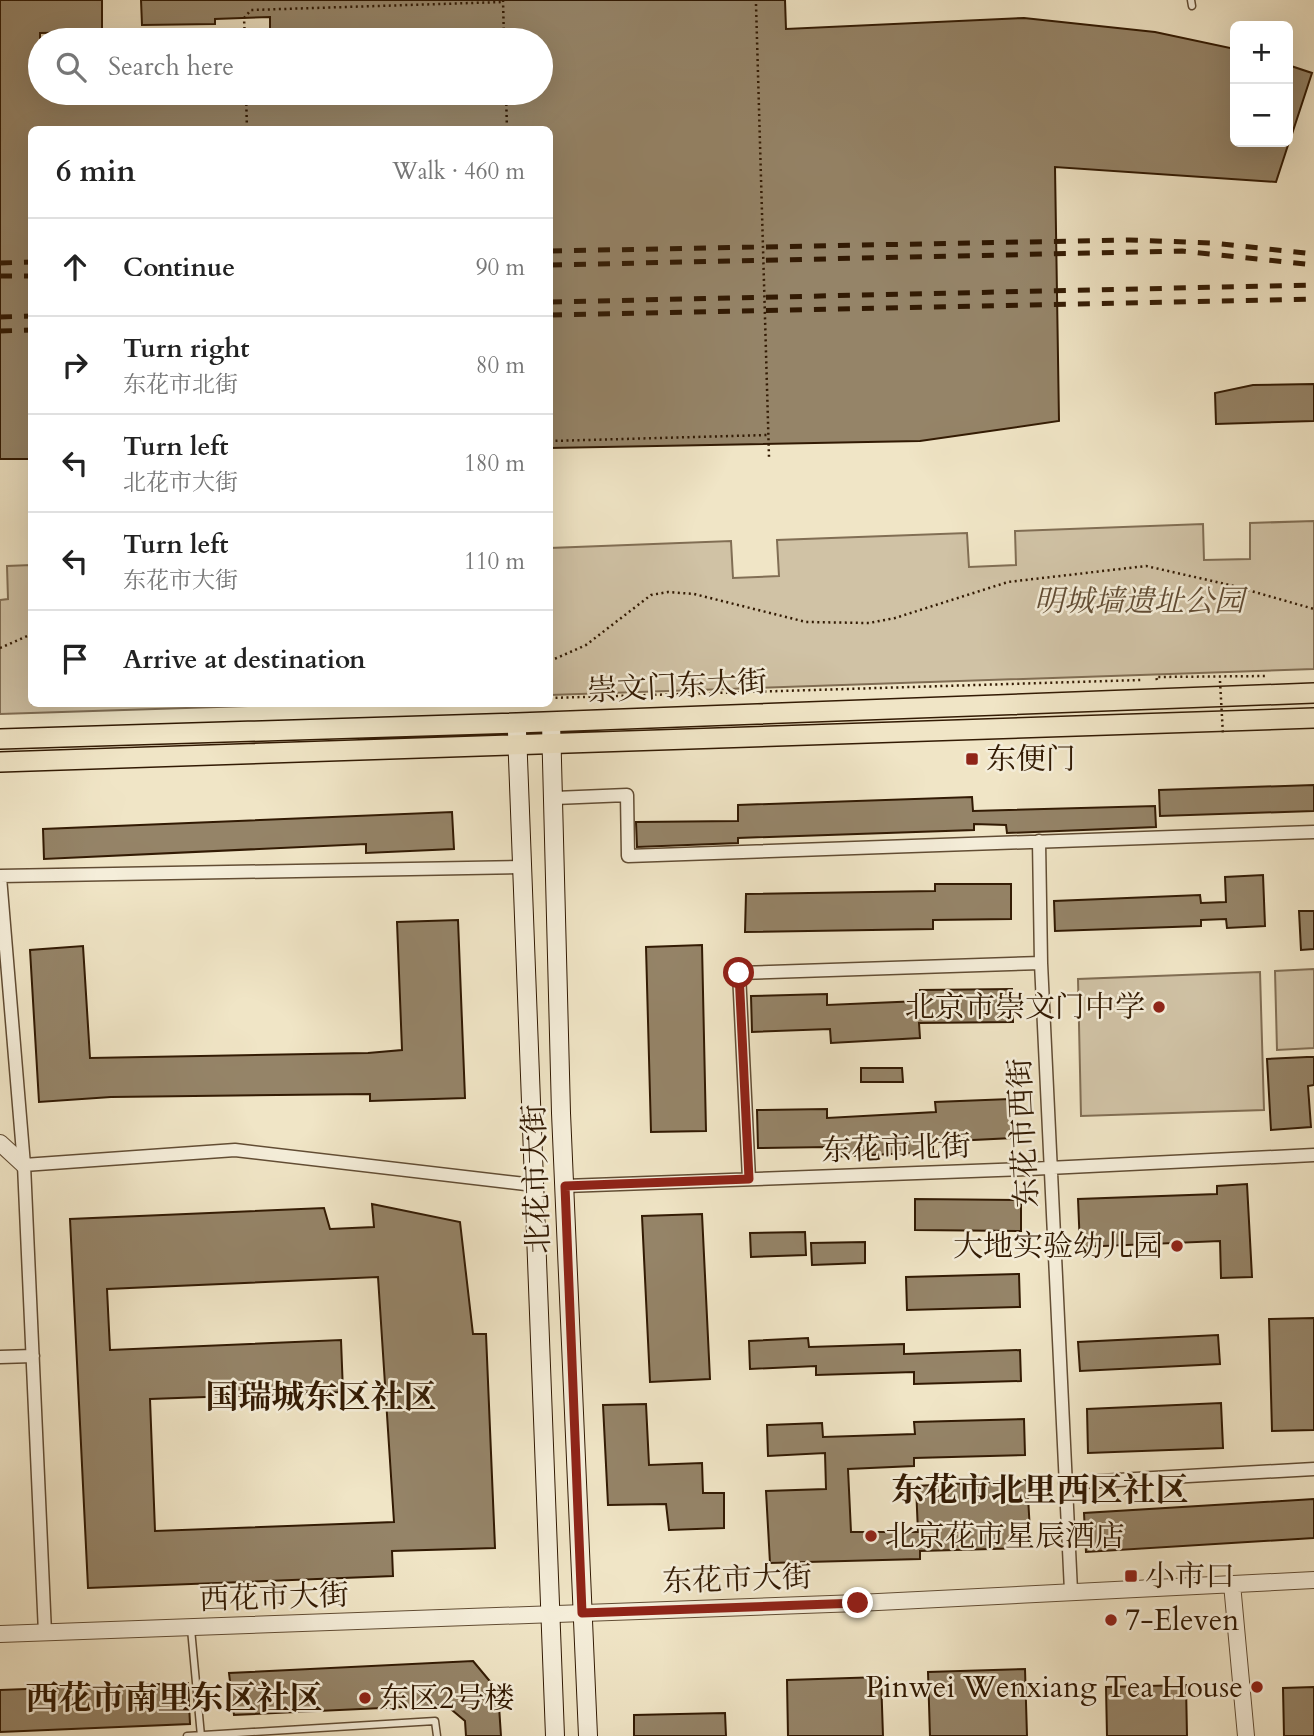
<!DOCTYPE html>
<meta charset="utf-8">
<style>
:root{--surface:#fff;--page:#f2f2f2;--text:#222;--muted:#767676;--line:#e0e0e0}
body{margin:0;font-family:Cardo,"Noto Serif SC",serif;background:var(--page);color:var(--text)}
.controls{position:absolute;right:21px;top:21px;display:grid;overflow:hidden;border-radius:10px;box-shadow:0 7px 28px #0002}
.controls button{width:63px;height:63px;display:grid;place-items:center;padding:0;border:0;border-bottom:2px solid var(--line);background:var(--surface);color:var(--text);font:35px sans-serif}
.stop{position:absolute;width:21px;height:21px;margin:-16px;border:5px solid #8f2418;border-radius:50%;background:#fff}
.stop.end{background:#8f2418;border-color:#fff;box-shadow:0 2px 7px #0008}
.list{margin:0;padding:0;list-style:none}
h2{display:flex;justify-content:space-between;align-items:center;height:91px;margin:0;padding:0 28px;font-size:30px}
h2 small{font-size:23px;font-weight:400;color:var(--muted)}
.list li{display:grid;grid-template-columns:46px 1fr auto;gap:21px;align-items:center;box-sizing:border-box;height:98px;padding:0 28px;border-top:2px solid var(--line)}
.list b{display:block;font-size:26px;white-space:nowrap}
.list p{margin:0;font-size:23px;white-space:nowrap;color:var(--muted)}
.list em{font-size:23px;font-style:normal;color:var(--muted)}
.icon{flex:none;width:38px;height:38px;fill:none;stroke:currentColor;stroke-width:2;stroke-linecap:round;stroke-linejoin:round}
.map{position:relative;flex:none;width:1314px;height:1736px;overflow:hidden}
.search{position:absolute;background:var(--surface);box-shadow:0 7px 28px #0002;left:28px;top:28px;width:525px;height:77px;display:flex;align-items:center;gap:18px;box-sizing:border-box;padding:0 24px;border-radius:38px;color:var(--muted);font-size:26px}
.panel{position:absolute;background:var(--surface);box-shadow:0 7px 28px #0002;left:28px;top:126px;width:525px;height:581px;border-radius:10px}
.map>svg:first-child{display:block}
.green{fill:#d0c2a5;stroke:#816e54;stroke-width:2}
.building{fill:#958468;stroke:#321a03;stroke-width:2;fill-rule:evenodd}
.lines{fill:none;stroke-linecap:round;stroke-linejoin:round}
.service-casing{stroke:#624d34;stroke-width:9}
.minor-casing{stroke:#624d34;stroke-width:15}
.tertiary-casing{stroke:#624d34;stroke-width:18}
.secondary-casing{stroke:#321a03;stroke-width:20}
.primary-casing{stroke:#321a03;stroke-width:22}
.path{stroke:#321a03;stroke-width:2.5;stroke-dasharray:2 3.5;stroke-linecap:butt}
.service{stroke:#f5eeda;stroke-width:6}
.minor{stroke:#f5eeda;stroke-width:12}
.tertiary{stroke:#f5eeda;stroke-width:16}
.secondary{stroke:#f5eeda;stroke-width:18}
.primary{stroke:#f0e5c6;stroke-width:19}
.rail{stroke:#321a03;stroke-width:5;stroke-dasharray:12 12;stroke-linecap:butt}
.path-bridge{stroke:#321a03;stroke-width:2.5;stroke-dasharray:2 3.5;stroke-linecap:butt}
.route{stroke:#8f2418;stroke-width:9}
.poi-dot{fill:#8f2418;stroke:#f5eeda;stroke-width:2.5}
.labels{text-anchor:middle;stroke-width:5;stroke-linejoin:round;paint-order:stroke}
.park-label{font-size:30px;font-style:italic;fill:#614c34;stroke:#f5eeda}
.street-label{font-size:30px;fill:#321a03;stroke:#f5eeda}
.poi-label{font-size:30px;fill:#321a03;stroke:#f5eeda;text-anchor:start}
.quarter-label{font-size:33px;font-weight:bold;fill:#321a03;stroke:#f5eeda}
</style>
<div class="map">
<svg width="1314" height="1736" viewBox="0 0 1314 1736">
<rect width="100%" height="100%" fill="#f0e5c6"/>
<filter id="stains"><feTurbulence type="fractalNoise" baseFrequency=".00286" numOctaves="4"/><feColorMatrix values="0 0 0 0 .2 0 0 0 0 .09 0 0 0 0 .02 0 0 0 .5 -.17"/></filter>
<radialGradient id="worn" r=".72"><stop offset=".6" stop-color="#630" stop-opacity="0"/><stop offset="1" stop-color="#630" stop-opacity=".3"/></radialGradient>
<path class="green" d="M1314 521V669L550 695V548L731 541 733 578 779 576 777 540 967 533 969 567 1016 565 1015 531 1203 524 1204 560 1250 559V523Z
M31 565 32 704H312L0 714V600L8 599 7 566Z
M1314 969V1048L1277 1050 1275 971Z
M1260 972 1264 1110 1081 1116 1078 979Z"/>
<path class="building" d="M0 0H102V32L40 33V93H541V40H270V17L215 19V24L142 25 141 0H785L786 29 1024 18 1155 32 1235 49V142H1289L1276 182 1055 167 1059 421 920 441 550 448V130H32V459H0Z
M1288 65 1312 73 1290 140 1288 139Z
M1314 384V421L1216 424 1215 393 1253 385Z
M1314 785V811L1160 816 1159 790Z
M972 797 973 811 1155 806 1156 827 1007 833 1006 825 974 824V830L738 838V843L637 847 636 822 738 821V805Z
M452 812 454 849 366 853V844L44 859 43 829Z
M1263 875 1265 926 1227 928 1226 919 1201 920V926L1055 931 1054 901 1200 895 1201 903 1226 902 1225 877Z
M935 884H1011V919L933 920V929L745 932 746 894 935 891Z
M1299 911H1314V949L1301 950Z
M458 920 465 1098 370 1101V1094L111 1097 39 1102 30 950 83 946 90 1058 368 1053 402 1050 397 922Z
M702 945 706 1131 651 1132 646 947Z
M1012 989 1013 1022 919 1023 920 1038 831 1043 830 1029 752 1032 751 996 827 994V1005L920 1001V990Z
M1307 1057H1314V1085L1308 1086 1311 1127 1271 1130 1267 1059Z
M861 1068H902L903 1082H861Z
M1010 1099 1013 1138 933 1142V1152L830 1157 829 1147 758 1148 757 1110 827 1109V1118L936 1112 935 1102Z
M1247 1184 1252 1277 1221 1278 1220 1241 1080 1247 1078 1199 1217 1194V1186Z
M915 1199 1021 1200V1231L915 1230Z
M372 1204 460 1222 473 1334H486L495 1548 392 1551 393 1576 88 1588 70 1219 324 1208 330 1229 374 1227ZM378 1277 394 1522 155 1531 150 1399 343 1392 341 1340 110 1350 107 1289Z
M702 1214 710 1379 650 1382 642 1216Z
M805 1232 806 1255 751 1257 750 1233Z
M865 1242V1263L812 1265 811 1243Z
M1019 1274 1020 1307 907 1310 906 1277Z
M1314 1318V1430L1272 1431 1269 1319Z
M1218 1335 1220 1364 1080 1371 1078 1342Z
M808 1338 809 1347 904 1344V1354L1020 1350 1021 1381 914 1384V1372L816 1375V1366L750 1369 749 1341Z
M1221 1403 1223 1448 1088 1453 1087 1409Z
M646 1404 649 1465 702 1463 703 1493H724V1528L669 1530 666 1504 608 1505 603 1405Z
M1024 1419 1025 1455 914 1458V1466L848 1469 851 1532H918L916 1486 1027 1480 1031 1548 920 1551V1559L770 1563 766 1491 826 1489 825 1453 768 1456 767 1425 822 1423 823 1437 915 1434 914 1422Z
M1314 1499V1538L1086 1552 1084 1513Z
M473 1661 498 1691 501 1736H466L465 1721 446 1705 234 1715 229 1673Z
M1025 1669 1027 1736H930L928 1672Z
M881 1677 883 1736H788L787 1680Z
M188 1683 190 1724 0 1732V1690Z
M1186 1685 1187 1736H1107L1106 1687Z
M1314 1687V1736H1284L1283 1688Z
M725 1713 726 1736H634V1715Z"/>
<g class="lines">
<g class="service-casing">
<path id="service" d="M1191 0 1192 6
M191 1629 201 1736
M187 1736 435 1721 437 1736"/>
</g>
<g class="minor-casing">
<path id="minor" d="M555 798 627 795 628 856 1314 832
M1039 841 1041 963 1071 1591
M0 876 523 867
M0 877 24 1165 45 1633
M24 1165 235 1150 534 1185
M749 1179 739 973 1041 963
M565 1186 1028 1169 1314 1155
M0 1357 33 1356
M1065 1483 1314 1469"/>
</g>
<g class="tertiary-casing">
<path id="tertiary" d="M0 1143 24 1165
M1232 1584 1246 1736
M0 1634 858 1603 1314 1580"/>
</g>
<g class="secondary-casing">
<path id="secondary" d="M551 722 561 1113 588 1736
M517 732 555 1736"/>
</g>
<g class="primary-casing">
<path id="primary" d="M0 739 517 723 1314 693
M0 762 1314 718"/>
</g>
<path class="path" d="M503 0 504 40
M245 40 244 18 251 10 503 2
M246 93 247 130
M506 93 507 130
M550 441 768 435
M0 648 32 634
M550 661 586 645 651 595 668 592 694 594 806 622 869 623 895 618 1008 582 1146 566 1230 585 1314 609
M1157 680 1156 677 1266 676
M550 698 1141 680"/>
<use href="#service" class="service"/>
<use href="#minor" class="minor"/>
<use href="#tertiary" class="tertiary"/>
<use href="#secondary" class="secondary"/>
<use href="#primary" class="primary"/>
<path class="rail" d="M550 251 1129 240 1213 243 1314 254
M0 263 32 262
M550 265 1182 251 1314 265
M0 276H32
M550 302 1314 285
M550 315 1314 299
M0 317 32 316
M0 331 32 330"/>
<path class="path-bridge" d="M756 4 769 457
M1220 681 1223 735"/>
</g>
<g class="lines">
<path class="route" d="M739 973 749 1179 565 1186 582 1613 858 1603"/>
</g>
<g class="poi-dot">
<rect x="965" y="752" width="14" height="14" rx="3.5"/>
<circle cx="1159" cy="1007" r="7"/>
<circle cx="1177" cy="1246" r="7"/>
<circle cx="871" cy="1536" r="7"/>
<rect x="1124" y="1569" width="14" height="14" rx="3.5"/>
<circle cx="1111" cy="1620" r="7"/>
<circle cx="1257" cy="1687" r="7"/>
<circle cx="365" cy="1698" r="7"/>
</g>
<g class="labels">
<g class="park-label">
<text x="1139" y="611">明城墙遗址公园</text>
</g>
<g class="street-label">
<text transform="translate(677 686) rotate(-3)" y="10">崇文门东大街</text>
<text transform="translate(1023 1133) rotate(-93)" y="10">东花市西街</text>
<text transform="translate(896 1148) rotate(-2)" y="10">东花市北街</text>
<text transform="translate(536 1179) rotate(-92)" y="10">北花市大街</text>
<text transform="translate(737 1579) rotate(-2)" y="10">东花市大街</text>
<text transform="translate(274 1597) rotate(-2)" y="10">西花市大街</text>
</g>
<g class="poi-label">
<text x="986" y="769">东便门</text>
<text x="1145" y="1017" text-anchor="end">北京市崇文门中学</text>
<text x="1163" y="1256" text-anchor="end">大地实验幼儿园</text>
<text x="885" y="1546">北京花市星辰酒店</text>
<text x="1145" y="1586">小市口</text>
<text x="1125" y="1630">7-Eleven</text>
<text x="1243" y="1697" text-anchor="end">Pinwei Wenxiang Tea House</text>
<text x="379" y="1708">东区2号楼</text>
</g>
<g class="quarter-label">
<text x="321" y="1408">国瑞城东区社区</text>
<text x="1040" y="1501">东花市北里西区社区</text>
<text x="174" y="1709">西花市南里东区社区</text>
</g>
</g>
<rect width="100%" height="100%" filter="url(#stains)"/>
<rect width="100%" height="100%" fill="url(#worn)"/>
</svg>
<div class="controls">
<button>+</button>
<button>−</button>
</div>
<div class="stop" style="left:739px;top:973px"></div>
<div class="stop end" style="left:858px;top:1603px"></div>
<div class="search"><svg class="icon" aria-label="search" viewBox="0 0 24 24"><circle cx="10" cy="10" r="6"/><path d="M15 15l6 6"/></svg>Search here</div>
<section class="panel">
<h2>6 min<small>Walk · 460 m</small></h2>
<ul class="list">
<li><svg class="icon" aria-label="ahead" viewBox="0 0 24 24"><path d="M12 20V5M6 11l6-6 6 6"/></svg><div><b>Continue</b></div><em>90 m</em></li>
<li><svg class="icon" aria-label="right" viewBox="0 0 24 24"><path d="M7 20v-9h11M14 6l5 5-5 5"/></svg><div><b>Turn right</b><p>东花市北街</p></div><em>80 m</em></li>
<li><svg class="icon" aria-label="left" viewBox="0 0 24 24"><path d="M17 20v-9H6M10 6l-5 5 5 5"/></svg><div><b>Turn left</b><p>北花市大街</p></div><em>180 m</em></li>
<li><svg class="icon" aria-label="left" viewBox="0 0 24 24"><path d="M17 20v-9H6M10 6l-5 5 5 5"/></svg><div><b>Turn left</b><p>东花市大街</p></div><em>110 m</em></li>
<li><svg class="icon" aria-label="arrive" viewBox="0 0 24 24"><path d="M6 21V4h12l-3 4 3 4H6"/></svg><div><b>Arrive at destination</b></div></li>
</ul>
</section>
</div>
